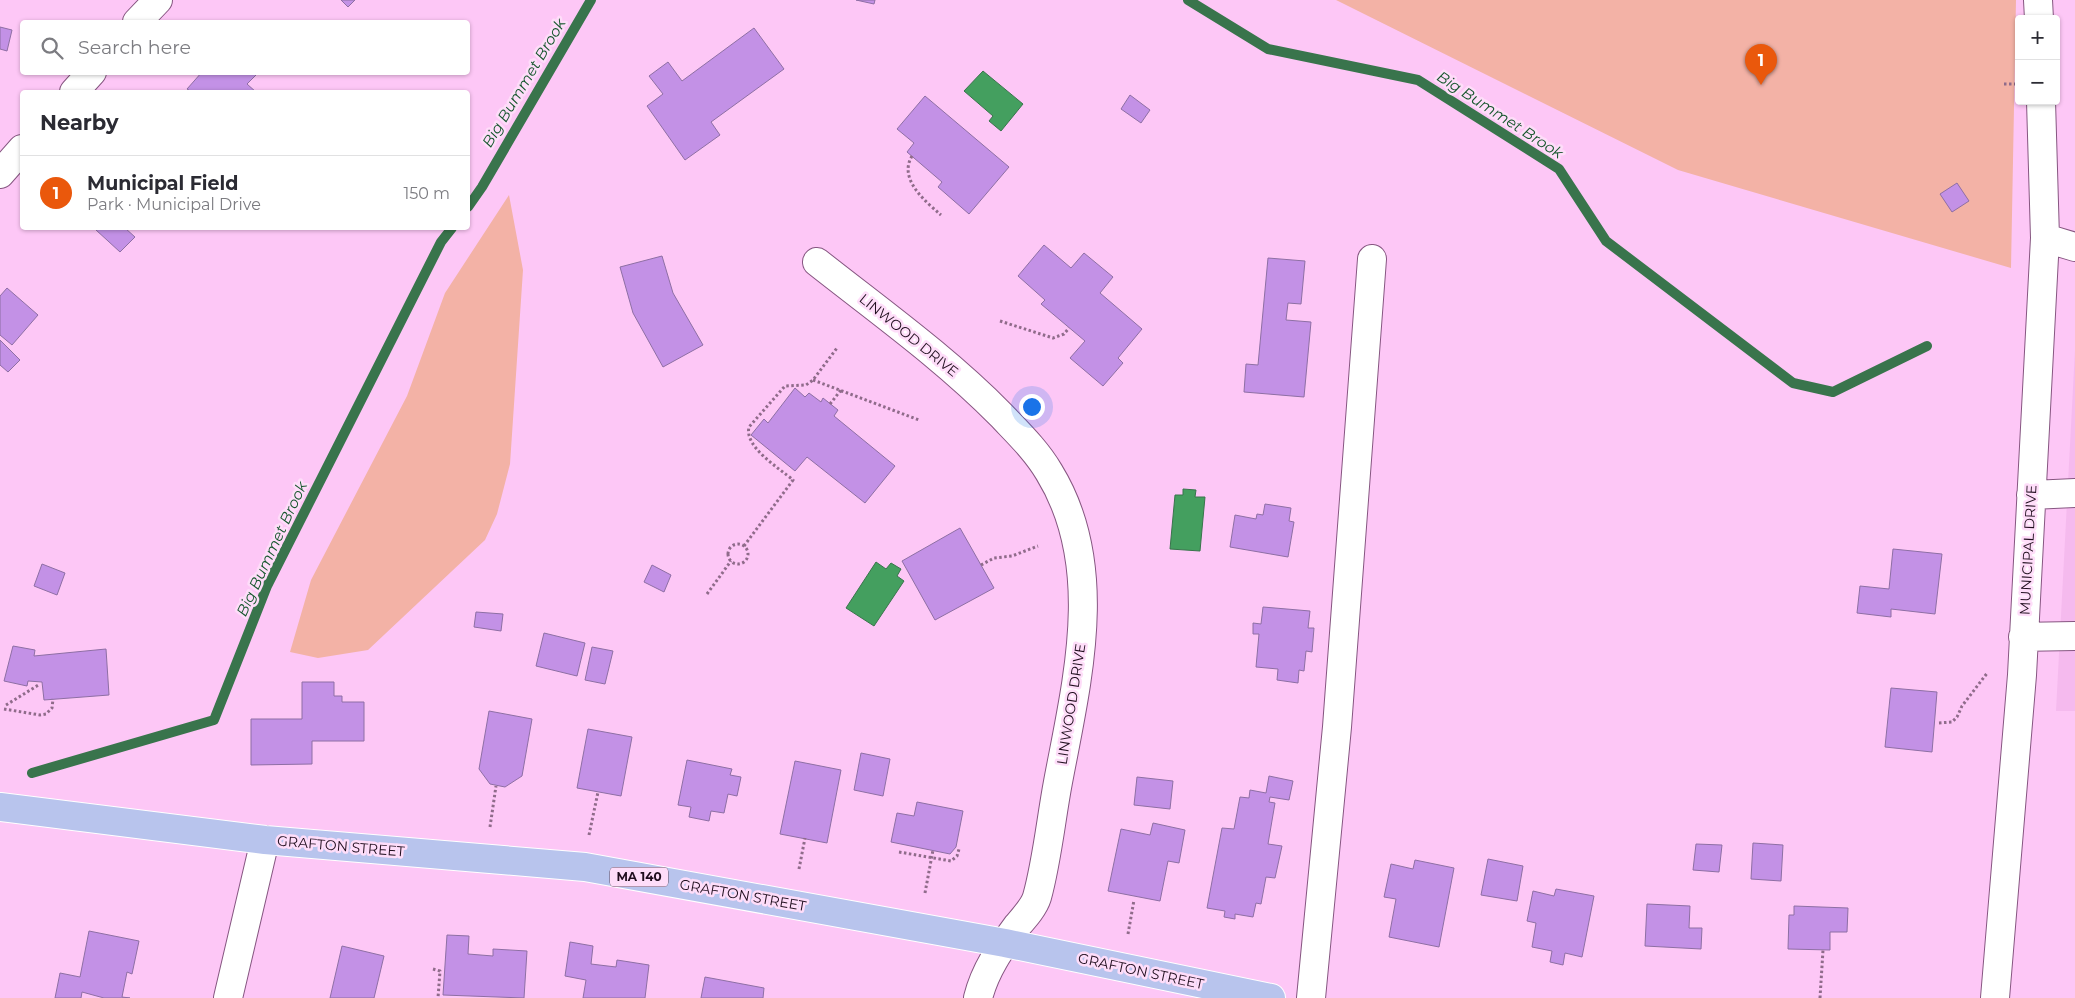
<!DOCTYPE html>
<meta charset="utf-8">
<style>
:root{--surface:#fff;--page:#f7f7f7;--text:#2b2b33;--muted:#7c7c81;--line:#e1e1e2;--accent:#ea580c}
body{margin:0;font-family:Montserrat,sans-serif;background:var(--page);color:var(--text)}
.controls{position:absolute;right:15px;top:15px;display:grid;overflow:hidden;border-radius:5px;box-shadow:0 1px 4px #0004}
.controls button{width:45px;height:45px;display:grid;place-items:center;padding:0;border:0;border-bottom:1px solid var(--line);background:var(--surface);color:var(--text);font:25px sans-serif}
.you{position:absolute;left:1031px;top:406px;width:18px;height:18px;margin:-12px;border:4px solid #fff;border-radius:50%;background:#1a73e8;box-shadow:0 0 0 8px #1a73e833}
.badge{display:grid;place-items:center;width:32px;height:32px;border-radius:50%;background:var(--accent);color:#fff;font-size:16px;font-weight:700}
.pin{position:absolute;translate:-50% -41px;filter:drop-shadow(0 1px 2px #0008)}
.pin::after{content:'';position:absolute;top:26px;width:18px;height:15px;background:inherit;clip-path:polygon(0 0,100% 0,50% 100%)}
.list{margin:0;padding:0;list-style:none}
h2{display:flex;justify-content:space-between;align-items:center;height:65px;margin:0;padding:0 20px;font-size:21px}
h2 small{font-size:16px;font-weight:400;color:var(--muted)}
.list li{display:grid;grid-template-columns:32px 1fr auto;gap:15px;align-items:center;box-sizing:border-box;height:75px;padding:0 20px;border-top:1px solid var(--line)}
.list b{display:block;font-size:19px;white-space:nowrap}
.list p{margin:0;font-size:16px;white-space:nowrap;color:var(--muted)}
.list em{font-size:16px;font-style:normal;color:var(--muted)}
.icon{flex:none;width:28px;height:28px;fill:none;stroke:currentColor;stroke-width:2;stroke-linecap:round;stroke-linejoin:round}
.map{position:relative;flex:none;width:2075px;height:998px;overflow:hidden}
.search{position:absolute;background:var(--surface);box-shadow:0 1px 4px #0004;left:20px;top:20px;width:450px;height:55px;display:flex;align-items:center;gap:12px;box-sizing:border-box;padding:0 18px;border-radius:5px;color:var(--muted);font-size:19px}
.panel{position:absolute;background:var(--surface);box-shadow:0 1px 4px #0004;left:20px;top:90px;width:450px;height:140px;border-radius:5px}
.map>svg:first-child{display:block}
.built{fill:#f5baee}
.green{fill:#f3b2a6}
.water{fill:#449f5f;stroke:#39744c}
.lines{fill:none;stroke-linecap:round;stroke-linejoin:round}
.stream{stroke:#39744c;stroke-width:10}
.building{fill:#c391e6;stroke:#8e6fa4}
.minor-casing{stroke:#865681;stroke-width:30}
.major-casing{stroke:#fff;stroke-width:30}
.path{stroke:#8f6b8a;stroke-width:3;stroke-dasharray:2.5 2.5;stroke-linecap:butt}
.minor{stroke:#fff;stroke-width:28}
.major{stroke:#b8c4ed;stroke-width:28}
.labels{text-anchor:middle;stroke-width:5;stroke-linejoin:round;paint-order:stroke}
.shield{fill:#feddf9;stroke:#634c60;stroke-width:1}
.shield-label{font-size:12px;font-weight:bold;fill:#200e1e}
.street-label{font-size:14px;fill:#200e1e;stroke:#feddf9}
.water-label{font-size:15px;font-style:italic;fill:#14552b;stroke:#feddf9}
</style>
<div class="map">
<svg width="2075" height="998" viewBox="0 0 2075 998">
<rect width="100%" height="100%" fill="#fdc7f6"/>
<path class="built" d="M2075 350V711H2056Z"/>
<path class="green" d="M1336 0H2016L2011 268 1678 170Z
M509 195 523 270 510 464 497 514 485 540 368 650 318 658 290 652 311 580 407 396 445 293Z"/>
<path class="water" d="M983 71 1023 104 1001 131 989 121 993 116 964 91Z
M1183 489 1196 490 1195 497H1205L1200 551 1170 549 1175 495H1183Z
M876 562 886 569 891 563 901 569 897 576 904 581 874 626 846 608Z"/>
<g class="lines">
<path class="stream" d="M1188 0 1268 49 1418 80 1559 169 1606 241 1793 383 1833 392 1927 346
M468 207 482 187 591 0
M32 773 214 720 267 586 441 242 452 228"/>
</g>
<path class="building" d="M341 0H355L348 7Z
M856 0H875L874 4Z
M0 27 12 30 7 51 0 49Z
M754 28 784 69 711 122 720 135 685 160 647 106 663 94 649 76 668 62 682 81Z
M202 72H259L247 84 256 92H192L187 89Z
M1130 95 1150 110 1141 123 1121 109Z
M925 96 1009 167 969 214 938 187 942 182 907 152 914 143 897 129Z
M1957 183 1969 201 1952 212 1940 194Z
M98 228H125L135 237 120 252 96 230Z
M1044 245 1071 268 1084 253 1113 277 1100 293 1142 329 1118 358 1123 363 1103 386 1070 358 1085 341 1041 304 1045 300 1018 276Z
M662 256 673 293 703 345 663 367 633 313 620 267Z
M1268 258 1305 261 1301 304 1288 303 1286 320 1311 322 1304 397 1244 392 1246 364 1258 365Z
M7 288 38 315 12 345 0 335V296Z
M0 340 20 360 8 372 0 365Z
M795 388 805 397 809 393 821 402 823 398 838 410 834 416 895 466 865 503 807 457 795 471 751 435 764 419 768 423Z
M1265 504 1291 508 1289 521 1294 522 1288 557 1230 547 1235 515 1256 519 1257 514 1263 515Z
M960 528 994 588 935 620 902 561Z
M1893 549 1942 554 1935 614 1891 609V617L1857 613 1860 586 1889 589Z
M42 564 65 573 57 595 34 586Z
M652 565 671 575 664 592 644 582Z
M1263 607 1310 611 1308 628H1314L1312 652 1306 651 1304 671 1299 670 1298 683 1277 680 1278 669 1256 667 1259 634H1253V623L1261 624Z
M476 612 503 614 501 631 474 627Z
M544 633 585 643 577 676 536 666Z
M13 646 35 650 34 656 106 649 109 695 44 700 42 682 28 681 27 686 4 681Z
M592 647 613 651 605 684 585 680Z
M302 682H334V696H342V702H364V741H312V764L251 765V719H302Z
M1891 688 1937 692 1932 752 1885 747Z
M489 711 532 719 522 776 505 787 490 784 479 769Z
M588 729 632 737 621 796 577 788Z
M861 753 890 759 883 796 854 790Z
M687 760 732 769 730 775 741 777 737 796 728 794 724 813 711 811 709 821 689 817 691 807 678 805Z
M795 761 841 770 827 843 780 834Z
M1269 776 1293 781 1289 800 1270 797 1269 802 1275 803 1268 844 1282 846 1275 878 1266 877 1261 904 1256 903 1253 917 1235 914V919L1224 917 1225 911 1207 908 1222 828 1234 829 1240 797 1249 798 1250 790 1266 793Z
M1137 777 1173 781 1170 809 1134 805Z
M917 802 963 811 956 847 950 854 891 842 897 813 914 816Z
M1153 823 1185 830 1179 863 1168 861 1160 901 1108 891 1121 829 1150 835Z
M1753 843 1783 845 1781 881 1751 879Z
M1696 844 1722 845 1719 872 1693 870Z
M1488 859 1523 866 1517 901 1481 895Z
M1415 860 1454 868 1439 947 1389 937 1396 899 1384 897 1391 864 1413 869Z
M1556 889 1594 896 1582 957 1565 953 1563 965 1550 962 1552 951 1532 947 1536 923 1527 921 1533 891 1554 896Z
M1647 904 1690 906 1689 928H1702L1701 949 1645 946Z
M1794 906 1848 908 1847 932H1830V950L1788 949 1789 915H1794Z
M89 931 139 941 132 974 127 972 122 997 130 998H104L82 992 81 998H55L60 973 80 977Z
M447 935 469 936 468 954 493 956V949L527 951 524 998 443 995Z
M570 942 593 946 591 964 616 967 617 960 649 965 645 998H583L586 980 565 976Z
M342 946 384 956 374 998H330Z
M705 977 764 988 763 998H701Z"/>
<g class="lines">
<g class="minor-casing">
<path id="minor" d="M2038 0 2039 19
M137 22 158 0
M74 92 92 72
M0 174 22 149
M2045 238 2075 247
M817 262C879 311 945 358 1001 415 1018 433 1036 450 1049 472 1107 566 1077 681 1058 782 1051 819 1047 861 1037 897 1034 907 1024 918 1017 926 1000 949 985 970 978 998
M2031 495 2075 493
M2023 637 2075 636
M228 998 265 840
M1311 998 1337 727 1372 259
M1995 998 2022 675 2045 238 2041 101"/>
</g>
<g class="major-casing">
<path id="major" d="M0 807 265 840 585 867 1005 943 1271 998"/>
</g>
<path class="path" d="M2004 84H2016
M912 156C898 179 925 201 941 215
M1000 321 1053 338 1064 334 1069 328
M813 380 919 420
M830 404 841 390
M728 554a10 10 0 1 1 20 0a10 10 0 1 1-20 0Z
M744 546 793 480C779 468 744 447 749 427L785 386 806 385 813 380 837 348
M981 565 994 558 1012 556 1038 546
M707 594 731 561
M6 705 40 684
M4 709 40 715 46 714 52 708 53 699
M1939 723 1952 722 1957 717 1962 706 1988 672
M490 827 496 786
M589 835 598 792
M899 852 951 861 957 856 959 849
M799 869 805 838
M925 893 933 850
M1128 934 1134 900
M433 969 440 971 438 998
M1820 998 1823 950"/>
<use href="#minor" class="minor"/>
<use href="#major" class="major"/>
</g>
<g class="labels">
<rect class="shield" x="610" y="867.5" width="58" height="19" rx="4"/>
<g class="shield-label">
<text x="639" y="881">MA 140</text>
</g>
<g class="street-label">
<text transform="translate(909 335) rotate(39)" y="5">LINWOOD DRIVE</text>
<text transform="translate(2028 550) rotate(-87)" y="5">MUNICIPAL DRIVE</text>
<text transform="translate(1071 704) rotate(-81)" y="5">LINWOOD DRIVE</text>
<text transform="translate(341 846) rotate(5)" y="5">GRAFTON STREET</text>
<text transform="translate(743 895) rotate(10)" y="5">GRAFTON STREET</text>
<text transform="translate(1141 971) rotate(12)" y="5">GRAFTON STREET</text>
</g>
<g class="water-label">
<text transform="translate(524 83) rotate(-59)" y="5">Big Bummet Brook</text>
<text transform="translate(1500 115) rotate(33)" y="5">Big Bummet Brook</text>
<text transform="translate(272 549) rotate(-65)" y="5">Big Bummet Brook</text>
</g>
</g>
</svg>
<div class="controls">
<button>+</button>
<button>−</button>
</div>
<div class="you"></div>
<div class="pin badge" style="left:1761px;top:85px">1</div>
<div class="search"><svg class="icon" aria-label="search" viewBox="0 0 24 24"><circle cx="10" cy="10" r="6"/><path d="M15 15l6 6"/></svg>Search here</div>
<section class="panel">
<h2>Nearby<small></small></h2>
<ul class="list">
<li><span class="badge">1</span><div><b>Municipal Field</b><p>Park · Municipal Drive</p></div><em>150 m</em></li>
</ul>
</section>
</div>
